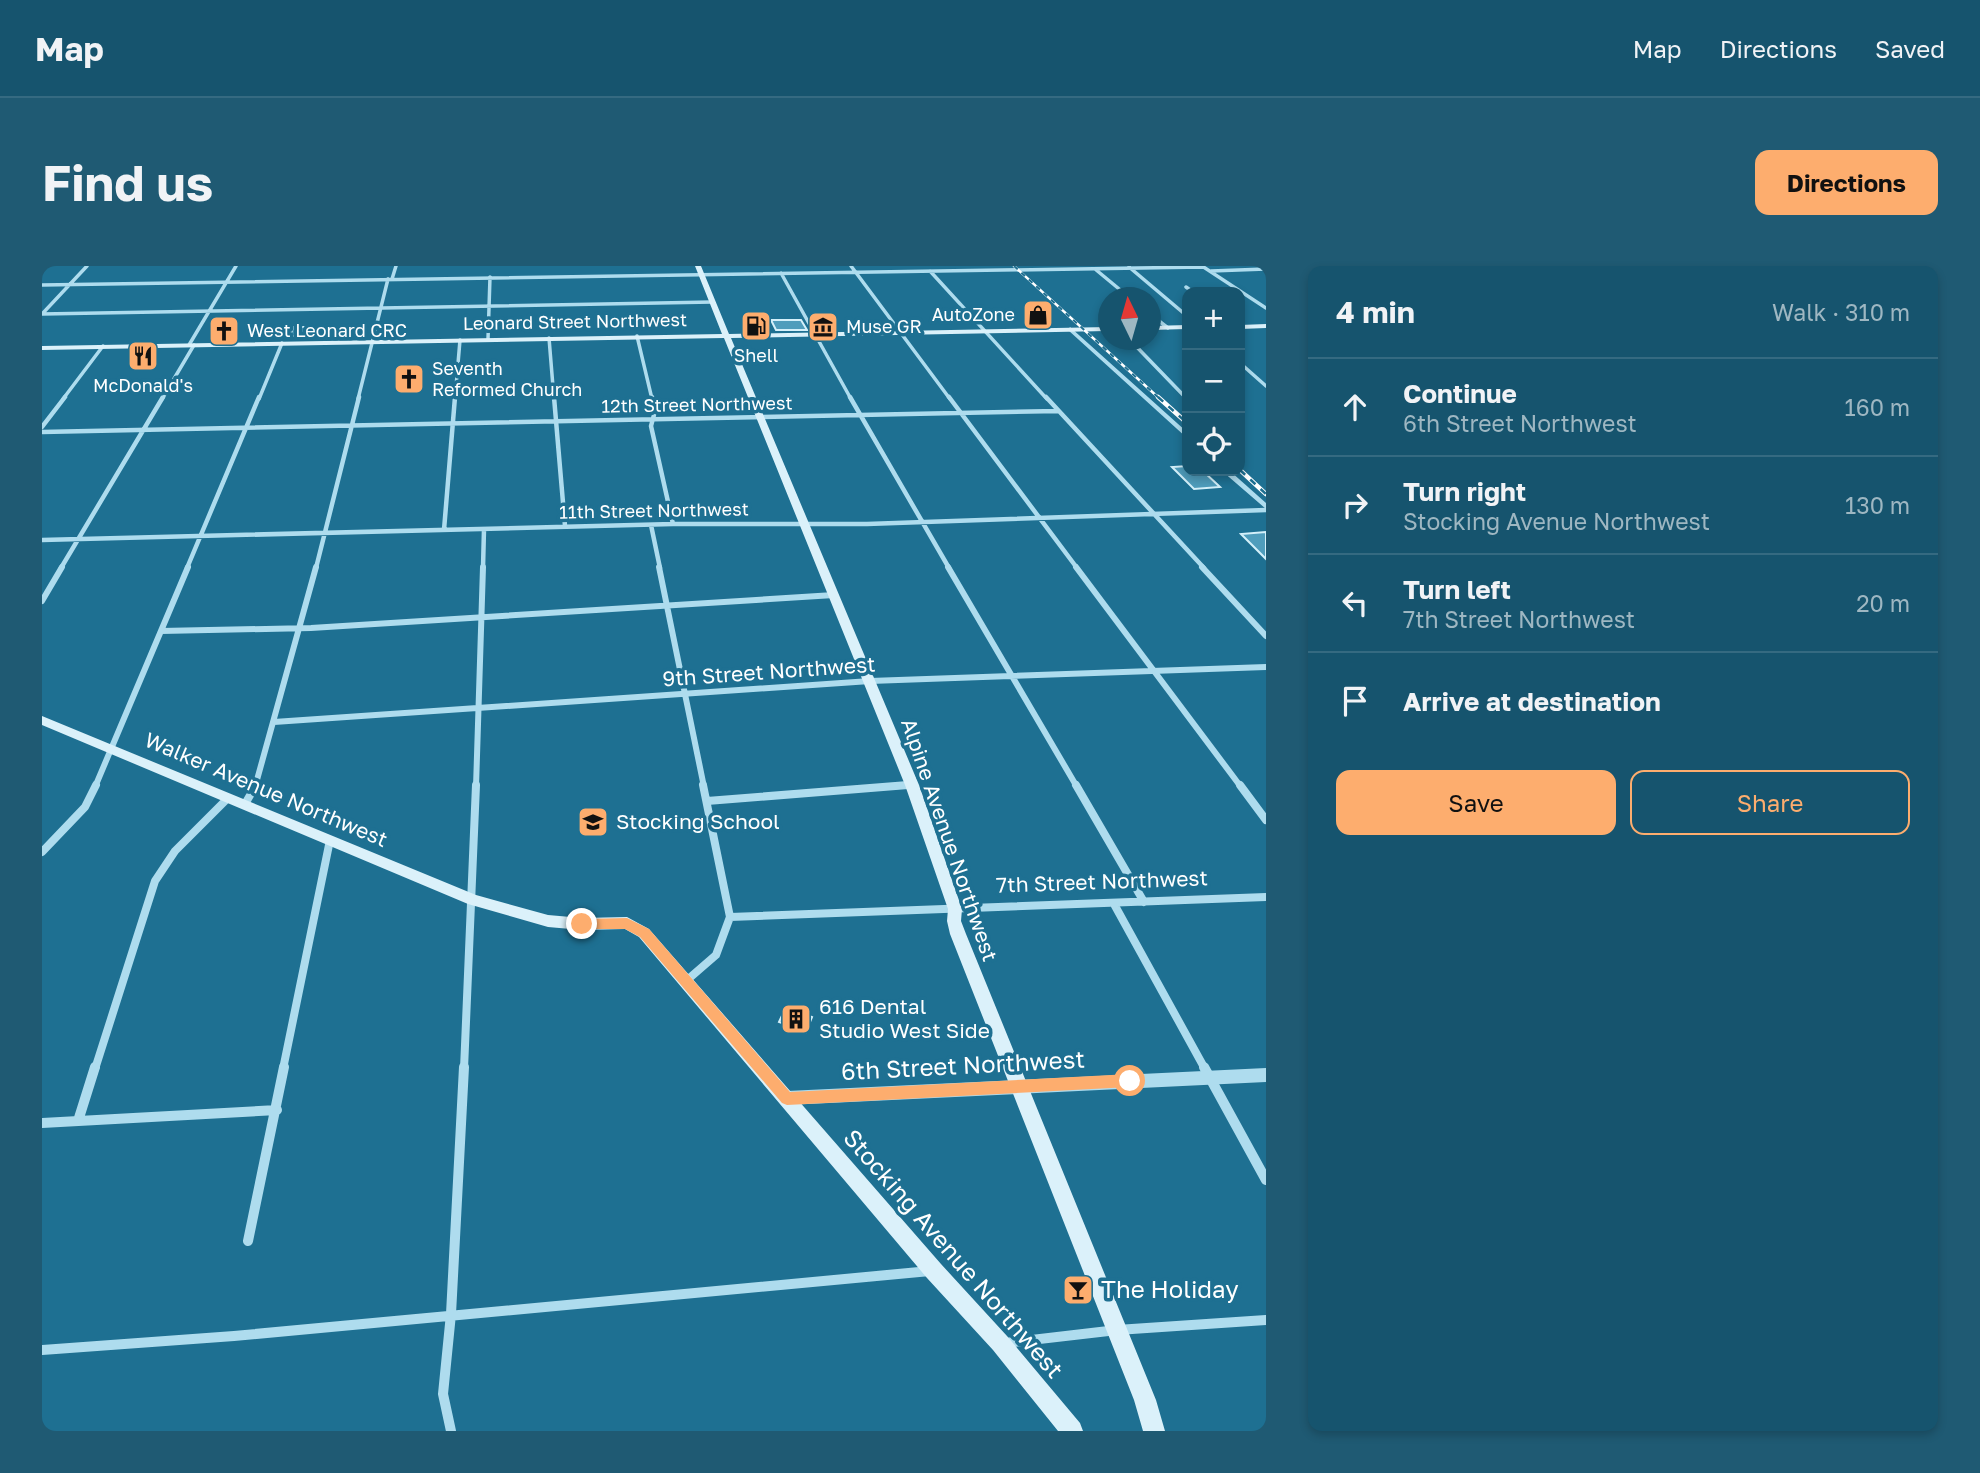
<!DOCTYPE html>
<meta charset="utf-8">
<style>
:root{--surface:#16546e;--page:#1f5a73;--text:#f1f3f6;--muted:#9eb7c2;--line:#356a81;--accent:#fdad6e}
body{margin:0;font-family:"Golos Text",sans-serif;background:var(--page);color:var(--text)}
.controls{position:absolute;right:21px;top:21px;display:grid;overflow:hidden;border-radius:14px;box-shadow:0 4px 10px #0003}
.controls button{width:63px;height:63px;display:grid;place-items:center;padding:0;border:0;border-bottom:2px solid var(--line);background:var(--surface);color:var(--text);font:35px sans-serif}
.compass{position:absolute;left:1056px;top:21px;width:63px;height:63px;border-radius:50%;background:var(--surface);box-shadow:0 4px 10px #0003;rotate:355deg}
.stop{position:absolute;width:21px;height:21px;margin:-16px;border:5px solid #fdad6e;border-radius:50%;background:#fff}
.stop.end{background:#fdad6e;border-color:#fff;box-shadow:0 2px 7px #0008}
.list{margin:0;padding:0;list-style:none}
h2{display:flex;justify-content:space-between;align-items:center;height:91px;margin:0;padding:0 28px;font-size:30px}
h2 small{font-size:23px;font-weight:400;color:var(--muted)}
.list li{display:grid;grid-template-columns:46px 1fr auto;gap:21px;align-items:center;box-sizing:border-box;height:98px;padding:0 28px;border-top:2px solid var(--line)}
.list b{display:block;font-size:26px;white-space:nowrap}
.list p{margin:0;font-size:23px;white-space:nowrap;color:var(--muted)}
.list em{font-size:23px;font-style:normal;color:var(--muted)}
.actions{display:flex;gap:14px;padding:21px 28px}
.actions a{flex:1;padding:16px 0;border:2px solid var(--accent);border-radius:14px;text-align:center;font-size:24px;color:var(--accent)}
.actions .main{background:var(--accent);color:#111}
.icon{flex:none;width:38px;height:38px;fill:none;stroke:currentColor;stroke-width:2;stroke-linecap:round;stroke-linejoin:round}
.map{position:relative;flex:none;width:1224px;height:1165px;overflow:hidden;border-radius:14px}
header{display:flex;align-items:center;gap:42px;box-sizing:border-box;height:98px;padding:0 35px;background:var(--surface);border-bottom:2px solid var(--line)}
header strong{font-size:33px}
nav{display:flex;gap:38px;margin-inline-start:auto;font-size:24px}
.intro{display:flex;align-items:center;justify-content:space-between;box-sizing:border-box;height:168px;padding:0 42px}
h1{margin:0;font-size:49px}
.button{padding:18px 32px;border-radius:14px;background:var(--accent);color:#111;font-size:24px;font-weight:700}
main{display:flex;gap:42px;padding:0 42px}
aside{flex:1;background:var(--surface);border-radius:14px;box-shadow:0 4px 10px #0003}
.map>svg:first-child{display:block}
.building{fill:#4f9dbc;stroke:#d4f0fa;stroke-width:2}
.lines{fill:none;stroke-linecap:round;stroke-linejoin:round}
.minor-far4{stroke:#aedcee;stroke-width:3.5}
.minor-far3{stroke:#aedcee;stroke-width:4.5}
.minor-far2{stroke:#aedcee;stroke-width:6}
.minor-far1{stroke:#aedcee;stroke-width:8}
.minor{stroke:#aedcee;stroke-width:10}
.tertiary{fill:#aedcee;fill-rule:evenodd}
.secondary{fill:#dbf1fa;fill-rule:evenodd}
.rail-far1-casing{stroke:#fff;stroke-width:2.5}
.rail-casing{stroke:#fff;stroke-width:4.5}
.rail-far1{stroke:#1e7092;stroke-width:2;stroke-dasharray:5;stroke-linecap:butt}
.rail{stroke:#1e7092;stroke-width:2.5;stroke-dasharray:7;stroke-linecap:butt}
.route{fill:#fdad6e}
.labels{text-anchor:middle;stroke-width:7;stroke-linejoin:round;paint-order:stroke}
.far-poi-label{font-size:18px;fill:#fff;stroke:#1e7092;text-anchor:start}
.far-street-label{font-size:18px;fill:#fff;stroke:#1e7092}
.street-label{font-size:21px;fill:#fff;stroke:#1e7092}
.poi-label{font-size:21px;fill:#fff;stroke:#1e7092;text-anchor:start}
.near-street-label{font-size:24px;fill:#fff;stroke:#1e7092}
.near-poi-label{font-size:24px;fill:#fff;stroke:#1e7092;text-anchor:start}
</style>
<header>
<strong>Map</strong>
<nav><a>Map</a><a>Directions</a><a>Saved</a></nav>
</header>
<div class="intro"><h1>Find us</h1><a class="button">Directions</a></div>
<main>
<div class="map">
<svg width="1224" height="1165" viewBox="0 0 1224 1165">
<rect width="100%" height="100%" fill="#1e7092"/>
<path class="building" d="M729 54H759L765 64H734Z
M252 61H287L282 70H247Z
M1145 200V205H1161L1178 221 1152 223 1130 201Z
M1224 266V293L1199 268Z
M744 741 770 751 764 766 737 756Z"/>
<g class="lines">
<path class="minor-far4" d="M809 0 908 133
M1160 0 1224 42
M1087 1 1145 50
M1053 3 1088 32
M888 5 1005 133
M1169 5 1224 3
M739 7 809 133
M350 13 354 0
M0 19 1161 1
M1144 21 1151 26
M0 48 671 36
M0 48 45 0
M1108 48 1126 62
M595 70 610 133
M507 72 512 133
M446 73 448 11
M1088 74 1145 133
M147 79 194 0
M1198 97 1224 120
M21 133 61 80
M120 133 152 79
M217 133 240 77
M316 133 346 13
M413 133 418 74"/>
<path class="minor-far3" d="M512 131 523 260
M610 131 613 145 609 160 631 258
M808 131 907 302
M907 131 1035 302
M1004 131 1162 302
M1143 131 1145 133
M0 161 23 131
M0 166 1016 145
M609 259 618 302
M402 264 413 131
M0 274 631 258H825L1224 244
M19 302 121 131
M145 302 217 131
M274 302 317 131
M441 302 442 263"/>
<path class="minor-far2" d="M617 301 662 521
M906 301 1035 521
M1034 301 1199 521
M1160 301 1224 370
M0 335 20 301
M119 365 269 362 792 329
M232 456 828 415 1224 401
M53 521 146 301
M213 521 274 301
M434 521 441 301
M844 521 870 519"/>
<path class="minor-far1" d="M1034 519 1102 636
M1198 519 1224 554
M665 535 866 519
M203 538 214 519
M0 586 43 541 54 519
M1072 638 1163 803
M688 651 1224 631
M644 715 674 689 688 651 661 519
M53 803 113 615 133 585 186 532
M241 803 288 574
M422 803 434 519"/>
<path class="minor" d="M1162 801 1224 914
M36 855 53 801
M0 857 235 844
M206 975 242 801
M963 1077 1075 1064 1224 1054
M0 1084 192 1070 888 1005
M409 1165 401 1128 409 1048 422 801"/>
<path class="tertiary" d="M1028 61 1145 166V172L1026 64Z
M1180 205H1188L1224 237V243Z
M1224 802V816L745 839 740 837 737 832 740 827 745 825Z"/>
<path class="secondary" d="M653 0H659L687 68 1066 61V65L689 72 877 519 920 643 919 655 924 668 1114 1134 1123 1165H1101L1092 1134 908 668 905 655 906 643 863 519 682 72 0 84V80L680 68Z
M1224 58V62L1198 63V59Z
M1145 59V63L1108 64V60Z
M0 450 434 629 506 649 540 652 585 651 607 663 899 998 965 1070 1038 1157 1041 1165H1016L951 1084 885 1012 597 671 583 663 540 664 506 661 426 638 0 459Z"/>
<g class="rail-far1-casing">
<path id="rail-far1" d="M972 0 1118 133"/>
</g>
<g class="rail-casing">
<path id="rail" d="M1116 131 1145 157
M1198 204 1224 228"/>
</g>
<use href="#rail-far1" class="rail-far1"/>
<use href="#rail" class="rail"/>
</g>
<path class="route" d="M585 652 607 663 748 826 1088 808 1095 815 1088 821 745 839 740 837 598 671 583 663H540L534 658 540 653Z"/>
<defs>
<g id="shop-square" transform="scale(1.575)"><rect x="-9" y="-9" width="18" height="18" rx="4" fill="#fdad6e" stroke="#1e7092"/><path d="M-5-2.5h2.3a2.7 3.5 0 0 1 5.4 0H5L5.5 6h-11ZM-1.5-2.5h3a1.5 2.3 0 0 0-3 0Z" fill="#111"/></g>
<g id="fuel-square" transform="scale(1.575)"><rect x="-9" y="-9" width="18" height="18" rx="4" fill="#fdad6e" stroke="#1e7092"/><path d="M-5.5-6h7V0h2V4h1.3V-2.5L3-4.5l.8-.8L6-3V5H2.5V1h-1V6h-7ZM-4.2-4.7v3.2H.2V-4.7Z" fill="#111"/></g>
<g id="museum-square" transform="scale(1.575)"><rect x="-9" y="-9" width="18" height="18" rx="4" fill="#fdad6e" stroke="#1e7092"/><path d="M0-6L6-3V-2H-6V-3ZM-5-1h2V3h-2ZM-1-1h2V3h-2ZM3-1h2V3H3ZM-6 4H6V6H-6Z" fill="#111"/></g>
<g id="church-square" transform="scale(1.575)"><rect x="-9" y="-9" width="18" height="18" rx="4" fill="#fdad6e" stroke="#1e7092"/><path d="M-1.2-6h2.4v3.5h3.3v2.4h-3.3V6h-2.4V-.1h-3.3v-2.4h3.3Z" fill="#111"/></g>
<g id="restaurant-square" transform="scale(1.575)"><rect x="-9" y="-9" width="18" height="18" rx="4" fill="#fdad6e" stroke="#1e7092"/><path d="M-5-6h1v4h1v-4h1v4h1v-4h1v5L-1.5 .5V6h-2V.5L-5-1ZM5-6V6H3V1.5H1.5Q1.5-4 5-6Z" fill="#111"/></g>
<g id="school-square" transform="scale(1.575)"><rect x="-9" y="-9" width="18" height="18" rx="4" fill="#fdad6e" stroke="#1e7092"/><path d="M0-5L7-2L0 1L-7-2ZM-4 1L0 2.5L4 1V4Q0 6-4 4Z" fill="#111"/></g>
<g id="building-square" transform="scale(1.575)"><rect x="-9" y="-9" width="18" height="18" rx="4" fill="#fdad6e" stroke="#1e7092"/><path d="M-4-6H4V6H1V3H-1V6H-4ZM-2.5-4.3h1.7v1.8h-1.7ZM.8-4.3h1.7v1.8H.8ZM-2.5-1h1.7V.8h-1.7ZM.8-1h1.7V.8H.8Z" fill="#111"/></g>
<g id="bar-square" transform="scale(1.575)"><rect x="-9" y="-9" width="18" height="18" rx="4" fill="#fdad6e" stroke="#1e7092"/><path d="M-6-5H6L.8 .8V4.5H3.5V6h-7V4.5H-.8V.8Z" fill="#111"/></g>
</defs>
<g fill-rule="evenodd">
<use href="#shop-square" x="996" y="49"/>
<use href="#fuel-square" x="714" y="60"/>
<use href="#museum-square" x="781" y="61"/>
<use href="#church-square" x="182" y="65"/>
<use href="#restaurant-square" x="101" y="90"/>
<use href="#church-square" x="367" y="113"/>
<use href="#school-square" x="551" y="556"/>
<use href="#building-square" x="754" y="753"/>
<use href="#bar-square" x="1036" y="1024"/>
</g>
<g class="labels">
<g class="far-poi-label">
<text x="973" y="55" text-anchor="end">AutoZone</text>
<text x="804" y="67">Muse GR</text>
<text x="205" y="71">West Leonard CRC</text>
<text x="714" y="96" text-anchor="middle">Shell</text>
<text x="390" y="109">Seventh<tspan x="390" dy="21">Reformed Church</tspan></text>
<text x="101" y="126" text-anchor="middle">McDonald's</text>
</g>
<g class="far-street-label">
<text transform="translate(533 56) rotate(-1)" y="6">Leonard Street Northwest</text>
<text transform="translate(655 139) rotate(-1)" y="6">12th Street Northwest</text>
<text transform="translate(612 245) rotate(-1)" y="6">11th Street Northwest</text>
</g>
<g class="street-label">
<text transform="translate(727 406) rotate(-4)" y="7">9th Street Northwest</text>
<text transform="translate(224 524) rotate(23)" y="7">Walker Avenue Northwest</text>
<text transform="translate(907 574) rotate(71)" y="7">Alpine Avenue Northwest</text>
<text transform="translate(1060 616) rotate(-2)" y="7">7th Street Northwest</text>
</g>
<g class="poi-label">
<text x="574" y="563">Stocking School</text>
<text x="777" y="748">616 Dental<tspan x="777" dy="24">Studio West Side</tspan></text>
</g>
<g class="near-street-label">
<text transform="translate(921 800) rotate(-3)" y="8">6th Street Northwest</text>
<text transform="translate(911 988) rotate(49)" y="8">Stocking Avenue Northwest</text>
</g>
<g class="near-poi-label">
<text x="1059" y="1032">The Holiday</text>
</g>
</g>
</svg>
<div class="controls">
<button>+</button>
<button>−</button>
<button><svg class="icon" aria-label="locate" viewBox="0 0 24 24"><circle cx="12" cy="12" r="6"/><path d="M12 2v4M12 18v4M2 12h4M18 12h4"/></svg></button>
</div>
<svg class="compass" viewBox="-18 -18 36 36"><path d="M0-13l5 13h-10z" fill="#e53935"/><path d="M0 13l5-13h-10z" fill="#9eb7c2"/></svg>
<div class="stop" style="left:1088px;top:815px"></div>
<div class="stop end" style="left:540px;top:658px"></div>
</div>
<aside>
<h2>4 min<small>Walk · 310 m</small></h2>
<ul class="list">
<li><svg class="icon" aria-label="ahead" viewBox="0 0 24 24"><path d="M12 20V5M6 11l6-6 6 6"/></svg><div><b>Continue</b><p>6th Street Northwest</p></div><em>160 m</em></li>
<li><svg class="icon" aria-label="right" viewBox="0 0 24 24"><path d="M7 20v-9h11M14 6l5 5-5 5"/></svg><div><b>Turn right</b><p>Stocking Avenue Northwest</p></div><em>130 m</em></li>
<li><svg class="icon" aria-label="left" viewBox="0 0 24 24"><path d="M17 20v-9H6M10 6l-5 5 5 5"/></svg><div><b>Turn left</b><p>7th Street Northwest</p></div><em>20 m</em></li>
<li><svg class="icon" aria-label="arrive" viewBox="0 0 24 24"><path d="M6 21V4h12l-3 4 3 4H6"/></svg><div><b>Arrive at destination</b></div></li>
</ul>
<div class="actions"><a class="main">Save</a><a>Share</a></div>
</aside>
</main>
